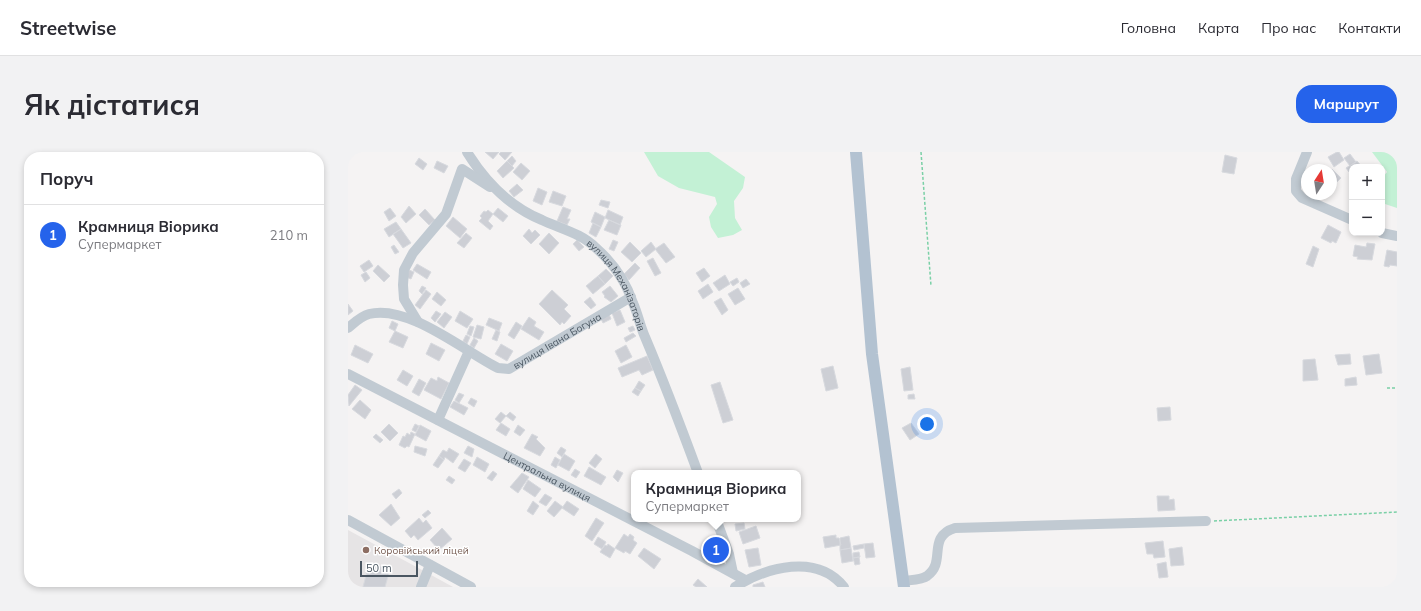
<!DOCTYPE html>
<html lang="uk">
<meta charset="utf-8">
<style>
:root{--surface:#fff;--page:#f2f2f3;--text:#2b2b33;--muted:#7c7c81;--line:#e1e1e2;--accent:#2563eb}
body{margin:0;font-family:Mulish,sans-serif;background:var(--page);color:var(--text)}
.controls{position:absolute;right:12px;top:12px;display:grid;overflow:hidden;border-radius:8px;box-shadow:0 2px 6px #0003}
.controls button{width:36px;height:36px;display:grid;place-items:center;padding:0;border:0;border-bottom:1px solid var(--line);background:var(--surface);color:var(--text);font:20px sans-serif}
.compass{position:absolute;left:953px;top:12px;width:36px;height:36px;border-radius:50%;background:var(--surface);box-shadow:0 2px 6px #0003;rotate:12deg}
.scale{position:absolute;left:12px;bottom:10px;width:58px;box-sizing:border-box;padding-left:4px;border:2px solid #4a5661;border-top:0;font-size:11px;line-height:14px;white-space:nowrap;color:#4a5661;-webkit-text-stroke:3px #fff;paint-order:stroke}
.you{position:absolute;left:579px;top:272px;width:14px;height:14px;margin:-10px;border:3px solid #fff;border-radius:50%;background:#1a73e8;box-shadow:0 0 0 6px #1a73e833}
.badge{display:grid;place-items:center;width:26px;height:26px;border-radius:50%;background:var(--accent);color:#fff;font-size:13px;font-weight:700}
.pin{position:absolute;translate:-50% -50%;border:2px solid #fff;box-shadow:0 1px 4px #0006}
.popup{position:absolute;left:283px;top:318px;width:170px;height:52px;box-sizing:border-box;display:grid;place-content:center;border-radius:8px;background:var(--surface);filter:drop-shadow(0 1px 3px #0005);font-size:13px;white-space:nowrap;color:var(--muted)}
.popup b{font-size:15px;color:var(--text)}
.popup::after{content:'';position:absolute;left:50%;top:100%;margin-left:-8px;border:8px solid transparent;border-top-color:var(--surface)}
.list{margin:0;padding:0;list-style:none}
h2{display:flex;justify-content:space-between;align-items:center;height:52px;margin:0;padding:0 16px;font-size:17px}
h2 small{font-size:13px;font-weight:400;color:var(--muted)}
.list li{display:grid;grid-template-columns:26px 1fr auto;gap:12px;align-items:center;box-sizing:border-box;height:60px;padding:0 16px;border-top:1px solid var(--line)}
.list b{display:block;font-size:15px;white-space:nowrap}
.list p{margin:0;font-size:13px;white-space:nowrap;color:var(--muted)}
.list em{font-size:13px;font-style:normal;color:var(--muted)}
.map{position:relative;flex:none;width:1049px;height:435px;overflow:hidden;border-radius:16px}
header{display:flex;align-items:center;gap:24px;box-sizing:border-box;height:56px;padding:0 20px;background:var(--surface);border-bottom:1px solid var(--line)}
header strong{font-size:19px}
nav{display:flex;gap:22px;margin-inline-start:auto;font-size:14px}
.intro{display:flex;align-items:center;justify-content:space-between;box-sizing:border-box;height:96px;padding:0 24px}
h1{margin:0;font-size:28px}
.button{padding:10px 18px;border-radius:16px;background:var(--accent);color:#fff;font-size:14px;font-weight:700}
main{display:flex;gap:24px;padding:0 24px}
aside{flex:1;background:var(--surface);border-radius:16px;box-shadow:0 2px 6px #0003}
.map>svg:first-child{display:block}
.education{fill:#e6e4e5}
.green{fill:#c3f1d5}
.building{fill:#cdcfd5;stroke:#d7d9de}
.lines{fill:none;stroke-linecap:round;stroke-linejoin:round}
.path{stroke:#7ad0a6;stroke-width:1.5;stroke-dasharray:3 2;stroke-linecap:butt}
.minor{stroke:#c1cad2;stroke-width:10}
.major{stroke:#b3c2d1;stroke-width:12}
.education-dot{fill:#8d6e63;stroke:#fff;stroke-width:1.5}
.labels{text-anchor:middle;stroke-width:3;stroke-linejoin:round;paint-order:stroke}
.street-label{font-size:10px;fill:#4a5661;stroke:#fff}
.education-label{font-size:10px;fill:#785e54;stroke:#fff;text-anchor:start}
</style>
<header>
<strong>Streetwise</strong>
<nav><a>Головна</a><a>Карта</a><a>Про нас</a><a>Контакти</a></nav>
</header>
<div class="intro"><h1>Як дістатися</h1><a class="button">Маршрут</a></div>
<main>
<aside>
<h2>Поруч<small></small></h2>
<ul class="list">
<li><span class="badge">1</span><div><b>Крамниця Віорика</b><p>Супермаркет</p></div><em>210 m</em></li>
</ul>
</aside>
<div class="map">
<svg width="1049" height="435" viewBox="0 0 1049 435">
<rect width="100%" height="100%" fill="#f5f3f3"/>
<path class="education" d="M0 378 74 418 105 435H0Z"/>
<path class="green" d="M296 0H361L397 25 395 36 386 49 387 66 394 78 385 83 370 86 363 75 361 65 369 52 367 45 331 36 310 24Z
M1024 0H1049V56L1034 51V26L1039 20Z"/>
<path class="building" d="M137 0H151L145 7Z
M153 0H164L157 8 151 2Z
M989 0H991L996 8 986 15 980 5Z
M1002 2 1008 10 1002 14 996 6Z
M877 3 889 6 886 22 874 20Z
M164 4 168 9 164 14 159 9Z
M71 6 79 12 75 18 67 12Z
M89 9 100 14 96 21 86 16Z
M159 9 166 16 155 26 149 19Z
M1009 9 1014 15H1004L1001 20 998 16Z
M173 11 182 19 174 28 165 20Z
M984 17 993 26 988 31 983 26Z
M169 32 175 38 166 45 161 39Z
M190 36 199 40 194 53 185 49Z
M205 39 218 44 214 54 201 50Z
M253 48 262 50 260 56 251 53Z
M61 54 68 62 58 71 53 65Z
M215 55 223 58 219 67H222L219 73 209 69Z
M42 56 48 64 41 69 36 60Z
M150 56 160 64 155 70 145 62Z
M77 57 87 68 81 73 71 63Z
M140 58 145 62 140 69 145 74 142 78 131 69 134 66 132 64 136 59 138 60Z
M260 58 275 65 272 73 257 66Z
M247 60 257 65 253 75 243 70Z
M105 65 119 77 112 86 98 74Z
M261 68 273 73 269 83 256 78Z
M48 70 53 77 41 85 36 77Z
M245 71 253 75 248 85 241 81Z
M980 73 993 80 988 91 984 89 983 91 973 86Z
M53 77 63 91 55 96 45 82Z
M181 77 184 81 187 78 192 83 183 92 175 84Z
M118 81 124 86 116 96 109 91Z
M201 81 211 91 201 102 191 92Z
M229 88 236 95 231 99 225 92Z
M265 88 270 90 266 99 261 97Z
M282 90 293 101 284 110 273 100Z
M303 90 308 97 298 105 293 99Z
M316 91 327 105 318 111 307 97Z
M1019 91 1027 92 1024 108 1009 107 1010 105 1005 104 1007 93 1018 95Z
M46 93 51 100 47 102 43 95Z
M965 94 971 97 965 115 958 112Z
M1039 98 1049 100V114L1042 113 1041 115 1036 114Z
M305 106 313 121 307 124 299 109Z
M21 108 25 114 16 120 12 114Z
M287 111 292 116 281 128 276 122Z
M69 112 83 120 79 127 65 118Z
M30 113 42 124 36 130 25 119Z
M356 116 362 124 354 130 348 121Z
M258 117 265 124 257 132 250 124Z
M61 118 66 120 63 127 58 125Z
M18 120 22 126 17 130 13 123Z
M377 123 382 132 371 139 365 131Z
M250 124 257 132 245 142 238 134Z
M389 126 391 130 385 134 382 130Z
M398 127 402 132 395 136 392 131Z
M360 132 365 140 355 147 350 139Z
M74 134 78 136 74 142 71 139Z
M262 134 270 144 263 150 256 145 257 144 254 140Z
M390 136 397 147 387 153 380 142Z
M78 138 83 142 72 157 67 153Z
M204 138 220 153 216 157 223 164 216 172 214 170 212 173 191 152Z
M89 140 98 148 93 154 84 147Z
M242 145 248 153 243 157 236 150Z
M373 146 380 158 374 163 366 150Z
M0 152 5 159 0 163Z
M272 158 277 170 269 174 264 161Z
M88 159 93 162 87 170 83 166Z
M112 159 125 167 119 176 107 169Z
M97 160 104 165 96 176 89 170Z
M261 162 263 167 255 171 253 167Z
M181 165 188 170 186 174 196 180 191 188 173 177Z
M141 166 154 171 151 179 138 173Z
M44 169 50 172 47 179 41 176Z
M168 170 174 174 166 187 160 183Z
M129 173 136 175 133 187 125 185Z
M122 174 126 175 123 184 119 182Z
M285 174 287 178 282 180 280 176Z
M148 178 152 180 149 189 144 187Z
M47 179 60 185 55 196 41 190Z
M285 181 288 184 278 190 276 186Z
M118 183 122 185 119 192 115 189Z
M126 186 130 189 126 196 122 193Z
M83 191 97 198 91 209 78 202Z
M153 192 165 199 159 209 147 202Z
M7 193 25 202 20 211 3 203Z
M278 193 284 205 273 211 267 199Z
M1002 202 1003 212 990 213 987 203Z
M1031 202 1034 221 1018 223 1015 204Z
M299 204 305 218 294 223 291 218 274 225 270 216Z
M967 207 970 228 955 229V208Z
M485 214 490 236 478 239 473 217Z
M562 215 565 238 556 239 553 217Z
M55 218 65 224 59 234 49 228Z
M90 225 101 231 93 247 76 238 83 226 89 229Z
M1008 225 1009 233 997 234V227Z
M71 227 78 231 71 244 64 240Z
M291 229 297 233 293 239 287 236Z
M372 230 385 268 375 271 363 233Z
M7 233 14 238 1 254 0 243Z
M287 236 293 239 290 244 284 240Z
M111 241 116 243 111 251 107 248Z
M566 242 567 247H560V243Z
M123 246 129 249 126 255 120 251Z
M12 248 23 258 17 267 4 257Z
M106 249 120 256 116 263 102 255Z
M822 255 823 268 810 269 809 256Z
M153 260 158 264 152 271 147 267Z
M162 260 168 265 165 269 158 264Z
M576 267 581 275 576 278 571 270Z
M153 271 162 277 158 284 148 278Z
M563 271 571 282 562 288 554 276Z
M41 272 50 281 42 289 33 280Z
M67 272 71 274 68 280 64 278Z
M72 273 83 279 78 289 67 283Z
M170 273 177 278 172 284 166 280Z
M63 280 67 282 61 295 59 294 57 296 51 293 55 284 57 285 59 281 62 283Z
M28 282 35 288 32 291 25 285Z
M184 282 190 285 188 287 197 296 192 304 176 296Z
M67 294 79 297 77 304 66 300Z
M120 294 126 297 124 305 116 301Z
M213 295 218 298 214 305 209 301Z
M101 296 111 302 105 311 97 305 96 308 91 304 95 298 99 300Z
M216 302 227 309 221 319 210 313Z
M248 302 254 307 247 316 241 311Z
M91 304 96 308 90 316 85 313Z
M129 305 141 312 137 320 125 313Z
M207 305 212 308 208 316 203 313Z
M116 307 123 311 117 320 110 316Z
M241 315 258 325 253 333 236 324Z
M227 317 232 320 228 326 223 323Z
M269 318 275 321 270 330 265 325Z
M145 319 149 322 144 329 139 326Z
M174 321 181 325 170 341 162 335Z
M101 324 107 328 104 332 98 328Z
M180 328 193 337 187 345 175 337Z
M51 337 54 341 48 347 44 342Z
M197 342 204 346 198 354 191 350Z
M809 344H821V348L826 347 827 358 810 359Z
M185 349 191 354 185 363 179 359Z
M207 349 215 355 206 365 199 359Z
M219 349 231 357 226 364 214 356Z
M43 352 52 366 43 374 31 363Z
M80 358 83 361 77 366 74 363Z
M71 366 75 371 78 368 84 376 70 388 66 383 63 386 57 379Z
M248 366 256 371 244 389 237 384Z
M396 371 397 377 388 379 387 372Z
M408 374 412 386 395 392 391 380Z
M94 376 104 387 91 398 82 388Z
M276 382 280 385 282 382 286 385 285 388 289 391 282 402 277 399 276 401 267 396Z
M488 383V386H491L493 393 477 396 475 385Z
M501 384 503 396 492 398V386Z
M250 385 258 390 254 397 246 392Z
M815 389 817 405 806 406 805 402H799L797 391Z
M525 391 527 405 518 406 516 392Z
M260 392 267 397 262 406 252 400 257 393 259 394Z
M516 392V396L506 398 505 394Z
M834 395 836 413 823 414 821 397Z
M296 396 313 407 306 417 290 404Z
M410 396 413 413 401 415 397 398Z
M503 396 505 409 494 411 492 398Z
M511 400 512 405 505 406V401Z
M511 405 512 412 507 413 505 406Z
M818 410 820 425 811 426 809 412Z
M21 412 42 417 37 435H15Z
M350 427 359 435H348L345 433Z
M415 430 417 435H405V433Z"/>
<g class="lines">
<path class="path" d="M573 0 583 134
M1039 236H1049
M866 369 1049 360"/>
<g class="minor">
<path id="s1" d="M119 0C137 29 162 55 194 68 213 77 233 81 248 96 264 110 278 130 285 151 290 162 292 174 297 185 316 230 333 275 350 321"/>
<path d="M959 0 948 27V39L954 46 1004 68"/>
<path d="M1034 81 1049 84"/>
<path d="M70 170 56 147 55 133 56 118 65 101 98 62 114 17 142 35"/>
<path id="s2" d="M0 176C6 171 13 164 21 162 60 152 116 199 150 216L161 217 283 145"/>
<path id="s3" d="M0 222 344 399 397 428"/>
<path d="M90 268 121 199"/>
<path d="M368 367 381 402 385 421"/>
<path d="M0 368 123 435"/>
<path d="M555 429C562 428 574 428 579 424 599 410 578 385 607 376L858 369"/>
<path d="M73 435 82 413"/>
<path d="M387 435C419 415 469 401 496 435"/>
</g>
<path class="major" d="M508 0 524 202 556 435"/>
</g>
<circle class="education-dot" cx="18" cy="398" r="4"/>
<g class="labels">
<g class="street-label">
<text dy="4" stroke="none"><textPath href="#s1" startOffset="207">вулиця Механізаторів</textPath></text>
<text dy="4" stroke="none"><textPath href="#s2" startOffset="235">вулиця Івана Богуна</textPath></text>
<text dy="4" stroke="none"><textPath href="#s3" startOffset="224">Центральна вулиця</textPath></text>
</g>
<g class="education-label">
<text x="26" y="402">Коровійський ліцей</text>
</g>
</g>
</svg>
<div class="controls">
<button>+</button>
<button>−</button>
</div>
<svg class="compass" viewBox="-18 -18 36 36"><path d="M0-13l5 13h-10z" fill="#e53935"/><path d="M0 13l5-13h-10z" fill="#7c7c81"/></svg>
<div class="scale">50 m</div>
<div class="you"></div>
<div class="pin badge" style="left:368px;top:398px">1</div>
<div class="popup"><b>Крамниця Віорика</b>Супермаркет</div>
</div>
</main>
